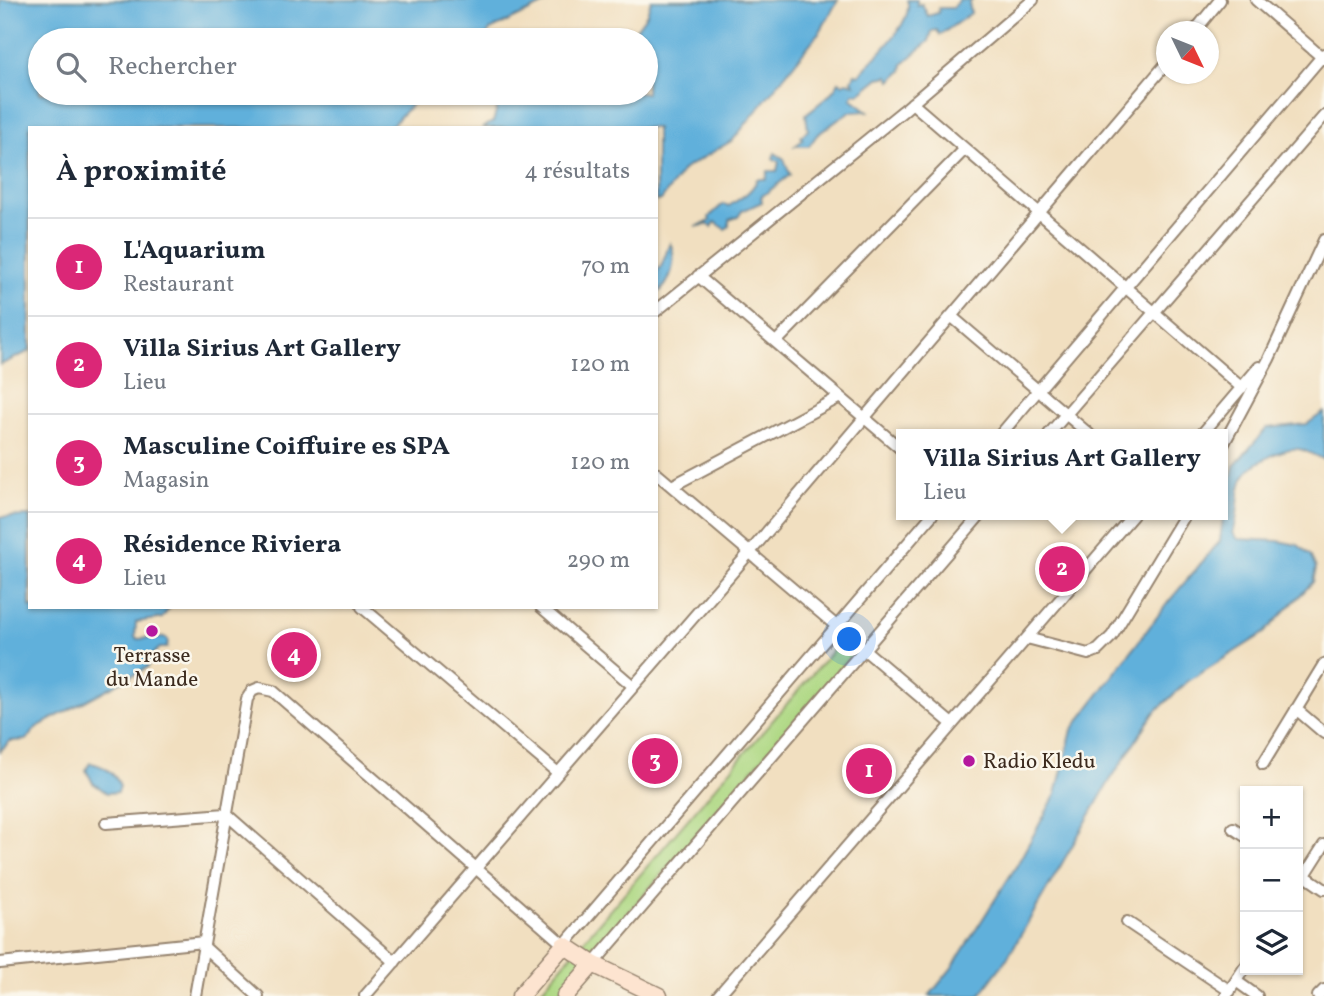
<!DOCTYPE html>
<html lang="fr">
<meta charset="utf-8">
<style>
:root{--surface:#fff;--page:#f2f2f3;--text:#1f2937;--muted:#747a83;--line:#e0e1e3;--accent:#db2777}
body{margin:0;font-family:Vollkorn,serif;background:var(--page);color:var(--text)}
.controls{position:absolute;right:21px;bottom:21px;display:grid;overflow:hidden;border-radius:0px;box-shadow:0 2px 5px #0004}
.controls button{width:63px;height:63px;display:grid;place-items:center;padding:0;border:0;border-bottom:2px solid var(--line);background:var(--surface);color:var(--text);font:35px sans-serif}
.compass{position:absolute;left:1156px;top:21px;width:63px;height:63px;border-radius:50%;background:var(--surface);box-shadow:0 2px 5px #0004;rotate:133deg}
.you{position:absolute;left:850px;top:640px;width:24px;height:24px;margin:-18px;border:5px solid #fff;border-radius:50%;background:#1a73e8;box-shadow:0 0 0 10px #1a73e833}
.badge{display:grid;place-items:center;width:46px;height:46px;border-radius:50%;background:var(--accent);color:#fff;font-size:23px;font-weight:700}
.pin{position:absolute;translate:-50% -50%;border:4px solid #fff;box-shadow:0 2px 7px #0006}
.popup{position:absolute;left:896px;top:429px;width:332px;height:91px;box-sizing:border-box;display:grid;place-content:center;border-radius:0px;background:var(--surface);filter:drop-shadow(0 2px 5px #0005);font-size:23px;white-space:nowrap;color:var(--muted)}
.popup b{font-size:26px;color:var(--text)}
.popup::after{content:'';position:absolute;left:50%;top:100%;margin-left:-14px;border:14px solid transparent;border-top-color:var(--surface)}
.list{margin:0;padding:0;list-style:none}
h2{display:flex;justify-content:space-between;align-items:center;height:91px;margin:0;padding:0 28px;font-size:30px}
h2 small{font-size:23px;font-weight:400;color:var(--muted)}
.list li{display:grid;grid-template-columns:46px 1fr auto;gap:21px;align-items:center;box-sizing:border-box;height:98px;padding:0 28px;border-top:2px solid var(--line)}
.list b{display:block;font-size:26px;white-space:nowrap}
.list p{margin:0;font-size:23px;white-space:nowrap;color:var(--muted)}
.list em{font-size:23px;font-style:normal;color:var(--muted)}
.icon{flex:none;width:38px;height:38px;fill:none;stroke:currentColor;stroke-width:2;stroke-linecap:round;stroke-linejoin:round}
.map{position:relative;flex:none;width:1324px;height:996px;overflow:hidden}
.search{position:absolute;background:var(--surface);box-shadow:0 2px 5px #0004;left:28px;top:28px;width:630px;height:77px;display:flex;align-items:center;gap:18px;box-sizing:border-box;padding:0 24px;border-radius:38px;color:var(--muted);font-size:26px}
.panel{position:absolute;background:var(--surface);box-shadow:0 2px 5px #0004;left:28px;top:126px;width:630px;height:483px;border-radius:0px}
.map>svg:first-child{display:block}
.green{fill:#aed883;stroke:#748150;stroke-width:2}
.water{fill:#61b0db;stroke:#4e6d7c;stroke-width:2}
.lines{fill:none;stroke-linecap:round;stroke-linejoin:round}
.street-casing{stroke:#96846f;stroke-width:14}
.secondary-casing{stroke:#96846f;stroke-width:19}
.street{stroke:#fff;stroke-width:10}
.secondary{stroke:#fde4d0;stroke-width:16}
.poi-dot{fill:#b5179e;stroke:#fbf7ec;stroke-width:2.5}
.labels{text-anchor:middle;stroke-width:5;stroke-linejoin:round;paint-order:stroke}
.poi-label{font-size:21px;fill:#3b2a1e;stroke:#fbf7ec}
</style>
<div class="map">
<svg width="1324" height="996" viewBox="0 0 1324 996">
<rect width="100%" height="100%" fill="#fbf7ec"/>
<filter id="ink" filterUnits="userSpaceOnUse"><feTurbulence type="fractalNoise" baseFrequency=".0143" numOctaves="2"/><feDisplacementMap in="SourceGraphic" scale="14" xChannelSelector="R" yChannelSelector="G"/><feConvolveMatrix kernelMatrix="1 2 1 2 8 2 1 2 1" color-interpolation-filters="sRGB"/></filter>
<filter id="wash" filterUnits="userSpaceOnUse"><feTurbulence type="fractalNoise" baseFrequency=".00686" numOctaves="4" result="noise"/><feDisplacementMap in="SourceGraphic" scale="28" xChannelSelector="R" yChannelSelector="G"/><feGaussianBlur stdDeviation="1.57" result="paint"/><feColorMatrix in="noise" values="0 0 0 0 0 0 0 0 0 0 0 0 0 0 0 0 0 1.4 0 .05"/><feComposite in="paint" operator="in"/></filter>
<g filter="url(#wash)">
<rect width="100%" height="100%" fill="#f1dfc0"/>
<path class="green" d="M846 635 860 646 556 996H536Z"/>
<path class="water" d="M0 0H553L490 30 484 40H40V93H443L413 103 389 128H30V351L0 365Z
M651 0H838L821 30 733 140 684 169 661 200 656 201V128H482L493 122 497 109 495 99 486 93H646V40H628L647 14Z
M907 0H917V5L922 4 928 16 938 13 939 8H953L959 0H972L969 3 971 13 940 35 937 30 932 31 929 41 903 64 902 71 891 81 889 76 879 78 859 94 854 93 851 98 868 111 849 112 817 135 809 146H795L803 140 801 136 808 130 806 114C818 104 832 96 839 82L842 84 847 82 854 84 852 80 855 74 859 75C872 60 916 21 907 0Z
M775 153 784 159 790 175 761 197 762 202 742 211 738 217 729 220V226L725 229 715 222 712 227 708 224 695 227 710 221 709 217 723 204 729 206C739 199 754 191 757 179H766L768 171H777L779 162 773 158Z
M670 243C678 259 671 285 656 294V272L661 267Z
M1324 412V459C1315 457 1307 450 1298 449 1288 448 1275 453 1267 458 1228 476 1244 499 1233 533L1238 539 1278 541 1298 545 1310 555 1316 568 1313 582 1264 633 1187 682 1154 713 1109 782 1008 957 979 996H929L951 969 1017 865 1056 794 1072 730 1169 601 1220 541 1224 508 1234 466 1267 428 1307 424Z
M30 516V607H170L162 618 136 622 135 637 138 639 164 637 168 640 167 648H160L152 655V659L148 667 37 727 26 740 10 741 0 751V517Z
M90 763C103 765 115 773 120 786L118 792 107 793 93 783 86 770Z"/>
</g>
<g filter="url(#ink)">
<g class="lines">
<g class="street-casing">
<path id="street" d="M1256 0 1324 59
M1194 32 1220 0
M912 103 1242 388
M698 276 901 449
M656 311 903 111 1033 0
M951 316 1089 434
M776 342 965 149
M1001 434 1324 54
M1049 434 1324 116
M1202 434 1259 367
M1223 445 1269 359 1324 240
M656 473 952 724
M672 486 840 397
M362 607 558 773
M541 607 633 686
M1027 638 1088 654 1098 650 1112 636 1185 515
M1296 709 1324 733
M1263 764 1324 664
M106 823 226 814 395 962
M1233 828 1245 836
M1298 871 1324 889
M1298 886 1324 845
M1127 922 1230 991
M204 947 258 996
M0 963 204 942
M593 964 980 515
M1236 981 1257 996
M195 996 247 699 252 691 259 688 273 691 564 945 932 515
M365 996 750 552 1166 64
M718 996 1133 515
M1226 996 1245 967
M1318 996 1324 990"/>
</g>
<g class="secondary-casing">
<path id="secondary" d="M520 996 564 945 593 964 659 996
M565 996 593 964"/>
</g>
<use href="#street" class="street"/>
<use href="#secondary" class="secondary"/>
</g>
</g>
<g class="poi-dot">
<circle cx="152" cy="631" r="7"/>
<circle cx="969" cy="761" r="7"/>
</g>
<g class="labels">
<g class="poi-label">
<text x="152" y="662">Terrasse<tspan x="152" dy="24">du Mande</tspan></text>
<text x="983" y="768" text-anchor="start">Radio Kledu</text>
</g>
</g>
</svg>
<div class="controls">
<button>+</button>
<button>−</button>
<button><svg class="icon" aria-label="layers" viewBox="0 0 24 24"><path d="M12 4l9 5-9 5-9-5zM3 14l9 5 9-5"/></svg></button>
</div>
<svg class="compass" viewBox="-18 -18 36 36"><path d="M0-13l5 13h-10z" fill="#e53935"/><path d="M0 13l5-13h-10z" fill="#747a83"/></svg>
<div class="you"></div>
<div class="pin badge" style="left:869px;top:771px">1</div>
<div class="pin badge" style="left:1062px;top:569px">2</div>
<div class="popup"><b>Villa Sirius Art Gallery</b>Lieu</div>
<div class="pin badge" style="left:655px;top:761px">3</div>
<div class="pin badge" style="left:294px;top:655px">4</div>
<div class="search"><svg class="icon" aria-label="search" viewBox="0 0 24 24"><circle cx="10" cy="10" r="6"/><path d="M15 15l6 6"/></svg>Rechercher</div>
<section class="panel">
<h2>À proximité<small>4 résultats</small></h2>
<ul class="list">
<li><span class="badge">1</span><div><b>L'Aquarium</b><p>Restaurant</p></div><em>70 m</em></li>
<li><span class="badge">2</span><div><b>Villa Sirius Art Gallery</b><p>Lieu</p></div><em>120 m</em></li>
<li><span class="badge">3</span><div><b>Masculine Coiffuire es SPA</b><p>Magasin</p></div><em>120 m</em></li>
<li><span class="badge">4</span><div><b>Résidence Riviera</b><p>Lieu</p></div><em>290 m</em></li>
</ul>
</section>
</div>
